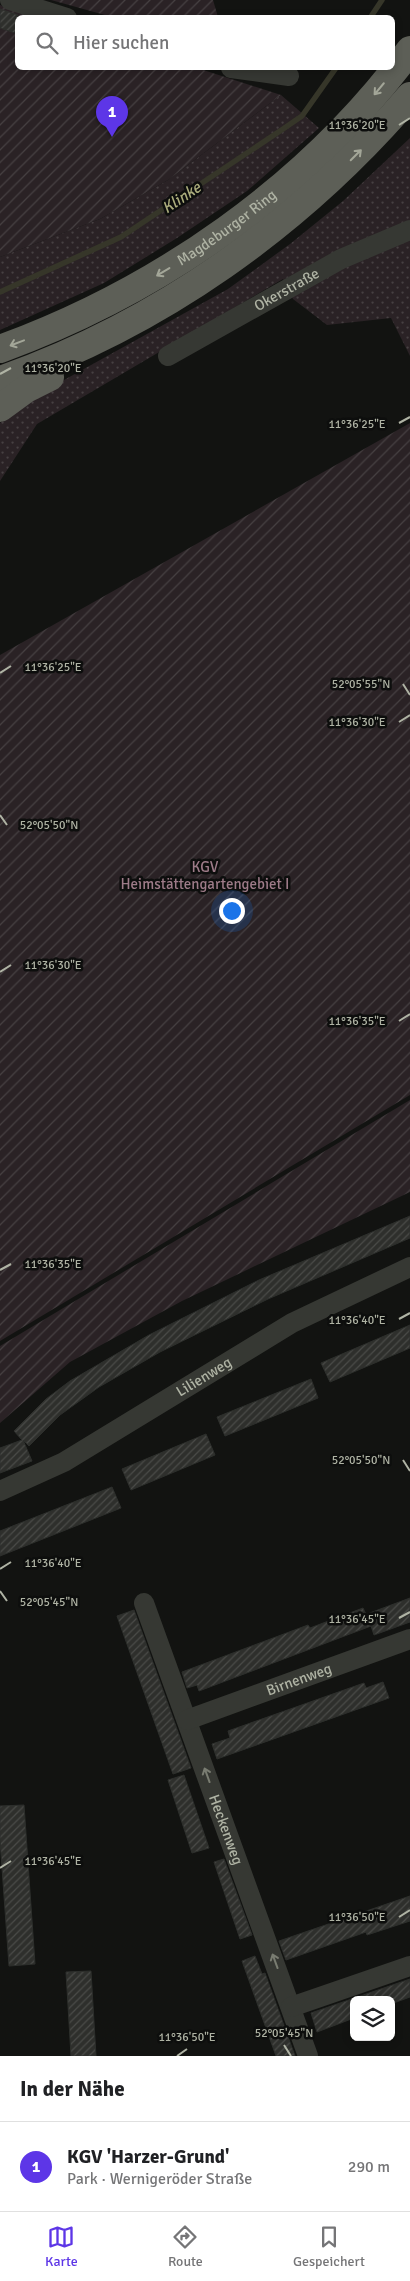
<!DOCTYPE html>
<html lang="de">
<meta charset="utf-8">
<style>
:root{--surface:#fff;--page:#f6f6f6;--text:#202124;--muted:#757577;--line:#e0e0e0;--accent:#5d36e7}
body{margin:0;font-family:Signika,sans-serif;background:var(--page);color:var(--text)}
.controls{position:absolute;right:15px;bottom:15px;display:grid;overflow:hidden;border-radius:8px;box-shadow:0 2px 8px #0003}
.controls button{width:45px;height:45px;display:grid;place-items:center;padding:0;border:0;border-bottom:1px solid var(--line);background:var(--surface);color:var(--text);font:25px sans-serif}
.you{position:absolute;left:231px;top:910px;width:18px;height:18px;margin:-12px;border:4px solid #fff;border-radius:50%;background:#1a73e8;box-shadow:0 0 0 8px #1a73e833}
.badge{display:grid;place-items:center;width:32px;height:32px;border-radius:50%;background:var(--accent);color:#fff;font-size:16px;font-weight:700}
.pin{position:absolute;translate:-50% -41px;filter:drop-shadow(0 1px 2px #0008)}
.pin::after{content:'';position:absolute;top:26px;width:18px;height:15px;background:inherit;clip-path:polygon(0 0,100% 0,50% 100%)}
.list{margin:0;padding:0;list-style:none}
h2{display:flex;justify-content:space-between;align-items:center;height:65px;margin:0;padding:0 20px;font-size:21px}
h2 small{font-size:16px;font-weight:400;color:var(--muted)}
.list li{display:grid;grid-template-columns:32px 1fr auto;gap:15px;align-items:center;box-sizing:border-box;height:90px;padding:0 20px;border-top:1px solid var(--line)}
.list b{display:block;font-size:19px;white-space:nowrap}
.list p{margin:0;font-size:16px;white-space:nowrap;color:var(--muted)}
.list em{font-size:16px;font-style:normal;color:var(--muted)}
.icon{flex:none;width:28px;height:28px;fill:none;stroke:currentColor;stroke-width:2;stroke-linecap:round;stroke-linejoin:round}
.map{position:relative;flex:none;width:410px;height:2056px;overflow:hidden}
.search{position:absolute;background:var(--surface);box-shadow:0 2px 8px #0003;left:15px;right:15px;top:15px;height:55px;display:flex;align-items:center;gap:12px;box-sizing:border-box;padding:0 18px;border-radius:8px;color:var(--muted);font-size:19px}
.sheet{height:155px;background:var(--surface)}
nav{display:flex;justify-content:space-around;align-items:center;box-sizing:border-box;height:70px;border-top:1px solid var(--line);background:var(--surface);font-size:14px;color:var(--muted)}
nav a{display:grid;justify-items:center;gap:2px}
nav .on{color:var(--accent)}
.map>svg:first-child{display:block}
.grass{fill:url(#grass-dots)}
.garden{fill:url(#garden-furrows)}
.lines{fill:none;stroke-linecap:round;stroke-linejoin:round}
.stream{stroke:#363629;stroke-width:5.5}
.building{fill:url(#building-hatch);stroke:#2d2f2c}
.minor{stroke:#363833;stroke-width:20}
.trunk{stroke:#5d5f57;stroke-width:28}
.oneway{stroke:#a3a698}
.oneway2{stroke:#797c71}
.ticks{fill:none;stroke:#afb3a4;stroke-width:2}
.labels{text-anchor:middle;stroke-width:5;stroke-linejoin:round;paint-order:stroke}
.street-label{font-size:15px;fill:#afb3a4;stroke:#0d0e0d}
.park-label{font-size:15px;fill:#9d7b88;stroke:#0d0e0d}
.water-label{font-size:16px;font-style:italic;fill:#abac7c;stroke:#0d0e0d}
.ticks-label{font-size:12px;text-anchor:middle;fill:#afb3a4;stroke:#0d0e0d;stroke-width:5;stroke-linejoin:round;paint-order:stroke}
</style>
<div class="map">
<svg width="410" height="2056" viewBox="0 0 410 2056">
<defs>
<pattern id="grass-dots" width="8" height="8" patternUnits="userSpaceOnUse" patternTransform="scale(1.25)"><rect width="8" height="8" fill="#2a2225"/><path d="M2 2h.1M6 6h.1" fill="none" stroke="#464042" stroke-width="1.8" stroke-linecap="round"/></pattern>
<pattern id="garden-furrows" width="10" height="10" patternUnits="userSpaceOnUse" patternTransform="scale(1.25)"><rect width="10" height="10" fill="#2a2225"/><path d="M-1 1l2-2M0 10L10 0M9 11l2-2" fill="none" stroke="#464042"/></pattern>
<pattern id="building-hatch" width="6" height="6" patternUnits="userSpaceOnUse" patternTransform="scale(1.25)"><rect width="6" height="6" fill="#2e2f2c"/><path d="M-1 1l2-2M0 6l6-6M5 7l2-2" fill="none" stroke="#4a4b48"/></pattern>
</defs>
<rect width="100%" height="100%" fill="#121311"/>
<path class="grass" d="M281 95 319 128 247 191 177 238 104 283 0 330V257L100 219 168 180Z
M410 138V356L391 318 327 325 293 299 283 279 37 424 0 481V423L20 406 55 385 228 289 290 244 343 201Z"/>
<path class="garden" d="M51 0H213L218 17H112Z
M0 5 41 17 18 18V68H197L281 95 168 180 100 219 0 257Z
M410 423V1095L0 1341V655Z
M410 1100V1192L182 1301 70 1362 0 1423V1346Z"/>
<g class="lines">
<path class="stream" d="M370 18 382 0
M0 292 121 237 283 129 302 116 336 68"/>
</g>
<path class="building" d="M0 9 18 15V34L0 28Z
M410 1216V1238L268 1299 160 1352 99 1387 60 1415 29 1446 23 1440 32 1461 0 1473V1448L22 1440 14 1431 46 1399 70 1381 149 1335 259 1280Z
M410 1325V1348L330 1382 321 1363Z
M311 1379 318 1398 225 1436 217 1417Z
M206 1434 215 1455 131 1490 122 1469Z
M112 1487 121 1508 0 1556V1531Z
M410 1598V1622L374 1635 371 1626 199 1691 197 1685 187 1688 182 1672 308 1625 310 1628 363 1608 369 1621 367 1614Z
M134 1610 191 1768 173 1774 117 1616Z
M383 1682 389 1698 217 1759 212 1744 230 1738 228 1731 364 1683 366 1688Z
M184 1775 209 1848 192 1853 168 1780Z
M24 1805 35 1964 9 1966 0 1840V1806Z
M224 1859 252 1935 240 1939 214 1862Z
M410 1896V1921L367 1935 366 1932 286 1960 279 1941Z
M255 1956 262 1974 265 1973 295 2056H276L242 1961Z
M91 1971 96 2056H71L66 1972Z
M410 1979V1997L391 2004V2000H354V2018L317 2032 311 2013Z"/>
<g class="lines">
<g class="minor">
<path d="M10 0 67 18"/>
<path d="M231 68 289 76"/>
<path id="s1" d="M168 356 341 259 410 230"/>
<path id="s2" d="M0 1491 64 1462 292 1323 410 1267"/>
<path id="s3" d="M144 1603 308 2056"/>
<path id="s4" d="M187 1720 410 1639"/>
<path d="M291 2007 410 1966"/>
</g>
<g class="trunk">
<path id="s5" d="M0 349C159 291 308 188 410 50"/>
<path d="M0 380C160 324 300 224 410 96"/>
<path d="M0 408 26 389 50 377"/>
</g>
</g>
<defs><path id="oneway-shaft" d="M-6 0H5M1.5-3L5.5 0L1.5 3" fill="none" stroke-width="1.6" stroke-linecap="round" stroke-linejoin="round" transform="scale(1.25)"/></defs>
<g class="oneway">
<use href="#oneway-shaft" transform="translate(379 89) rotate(130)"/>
<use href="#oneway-shaft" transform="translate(356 155) rotate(-45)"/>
<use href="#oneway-shaft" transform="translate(163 272) rotate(149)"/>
<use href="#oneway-shaft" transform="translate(17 343) rotate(159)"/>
</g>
<g class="oneway2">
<use href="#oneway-shaft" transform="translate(207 1775) rotate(-110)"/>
<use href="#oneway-shaft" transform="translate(275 1961) rotate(-110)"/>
</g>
<path class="ticks" d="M399 125 410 118M0 374 11 368M399 423 410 417M0 673 11 666M403 684 410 695M399 722 410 715M0 815 7 825M0 972 11 965M399 1021 410 1014M0 1270 11 1264M399 1319 410 1313M403 1460 410 1471M0 1569 11 1562M0 1591 7 1601M399 1618 410 1612M0 1868 11 1861M399 1917 410 1910M284 2045 291 2056M177 2056 187 2049"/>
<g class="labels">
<g class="street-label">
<text dy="5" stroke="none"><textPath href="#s5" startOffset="258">Magdeburger Ring</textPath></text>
<text dy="5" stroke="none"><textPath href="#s1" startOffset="136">Okerstraße</textPath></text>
<text dy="5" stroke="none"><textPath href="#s2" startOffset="234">Lilienweg</textPath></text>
<text dy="5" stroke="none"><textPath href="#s4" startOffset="119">Birnenweg</textPath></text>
<text dy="5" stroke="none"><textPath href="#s3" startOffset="241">Heckenweg</textPath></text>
</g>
<g class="park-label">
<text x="205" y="872">KGV<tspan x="205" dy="17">Heimstättengartengebiet I</tspan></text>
</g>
<g class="water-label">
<text transform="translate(181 197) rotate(-34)" y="6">Klinke</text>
</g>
</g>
<g class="ticks-label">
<text x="357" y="129">11°36'20"E</text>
<text x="53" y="372">11°36'20"E</text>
<text x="357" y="428">11°36'25"E</text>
<text x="53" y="671">11°36'25"E</text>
<text x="361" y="688">52°05'55"N</text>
<text x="357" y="726">11°36'30"E</text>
<text x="49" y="829">52°05'50"N</text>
<text x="53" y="969">11°36'30"E</text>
<text x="357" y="1025">11°36'35"E</text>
<text x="53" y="1268">11°36'35"E</text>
<text x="357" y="1324">11°36'40"E</text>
<text x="361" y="1464">52°05'50"N</text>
<text x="53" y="1567">11°36'40"E</text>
<text x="49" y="1606">52°05'45"N</text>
<text x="357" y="1623">11°36'45"E</text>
<text x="53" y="1865">11°36'45"E</text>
<text x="357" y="1921">11°36'50"E</text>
<text x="284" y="2037">52°05'45"N</text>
<text x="187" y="2041">11°36'50"E</text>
</g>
</svg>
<div class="controls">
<button><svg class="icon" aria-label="layers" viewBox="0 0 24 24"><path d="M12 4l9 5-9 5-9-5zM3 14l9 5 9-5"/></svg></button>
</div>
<div class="you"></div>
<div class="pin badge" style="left:112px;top:137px">1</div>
<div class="search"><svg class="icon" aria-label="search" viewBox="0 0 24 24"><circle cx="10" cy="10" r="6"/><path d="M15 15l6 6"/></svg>Hier suchen</div>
</div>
<section class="sheet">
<h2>In der Nähe<small></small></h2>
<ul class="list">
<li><span class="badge">1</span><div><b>KGV 'Harzer-Grund'</b><p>Park · Wernigeröder Straße</p></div><em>290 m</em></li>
</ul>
</section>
<nav>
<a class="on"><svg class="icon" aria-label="map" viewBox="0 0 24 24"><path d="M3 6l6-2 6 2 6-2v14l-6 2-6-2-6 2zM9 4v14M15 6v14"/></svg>Karte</a>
<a><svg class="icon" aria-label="directions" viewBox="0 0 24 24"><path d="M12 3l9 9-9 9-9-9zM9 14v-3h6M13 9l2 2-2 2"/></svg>Route</a>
<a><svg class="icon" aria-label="saved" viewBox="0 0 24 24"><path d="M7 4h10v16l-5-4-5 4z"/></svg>Gespeichert</a>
</nav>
